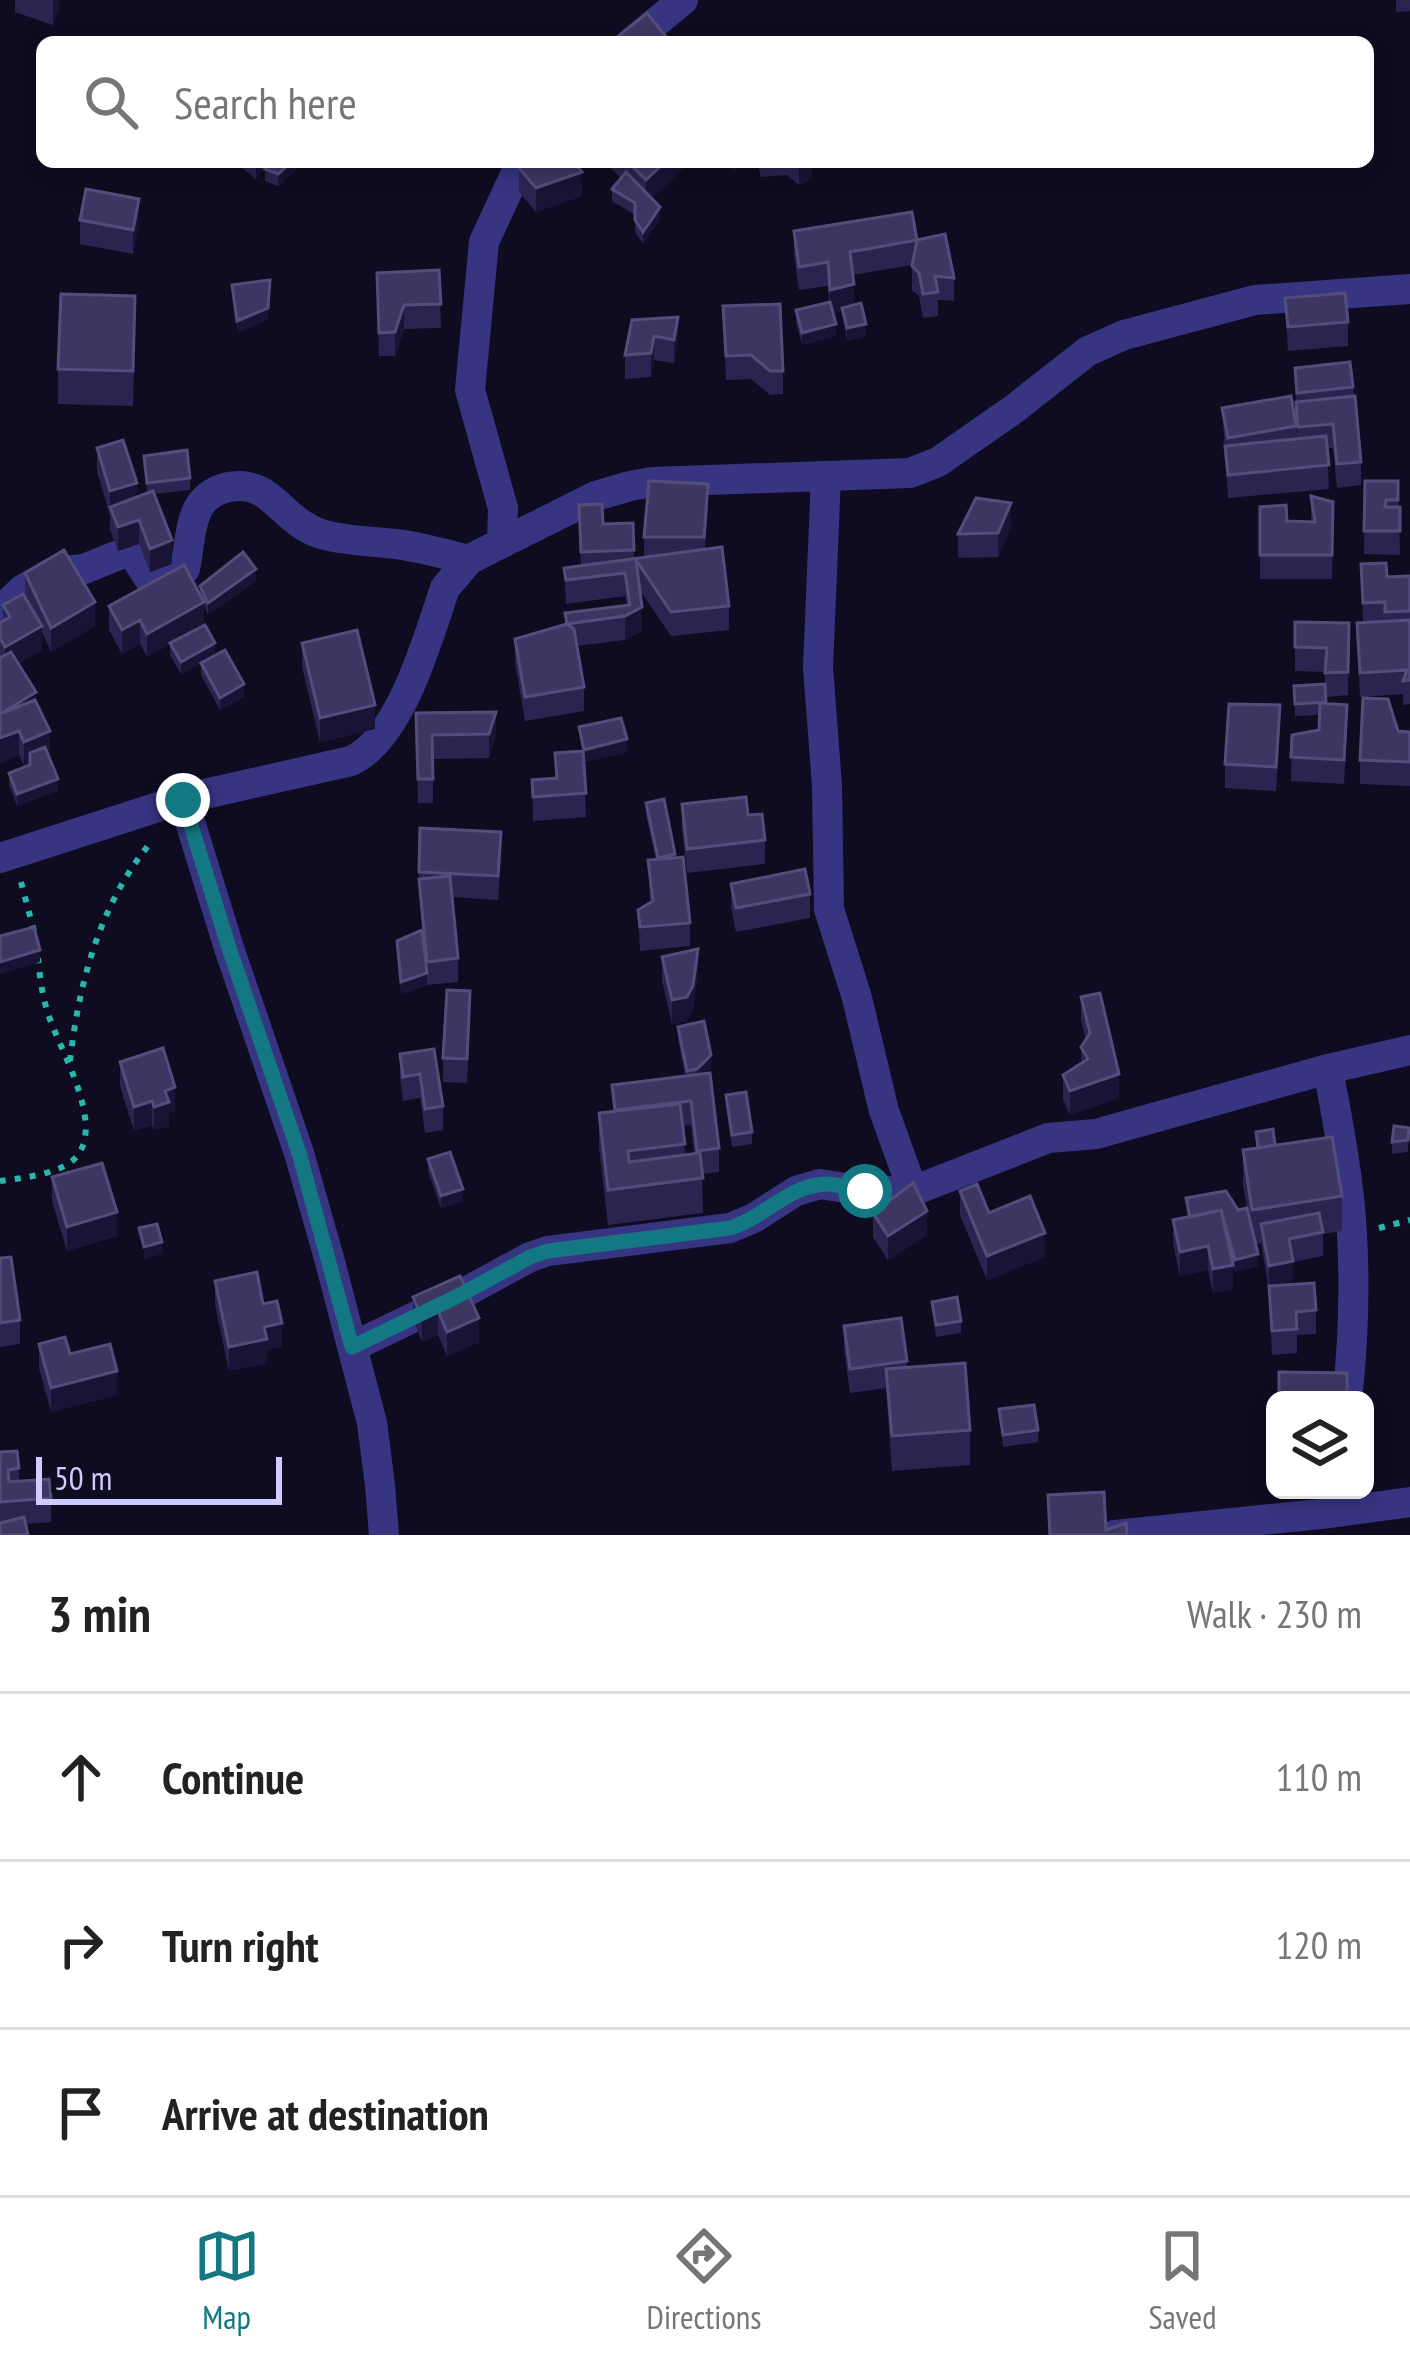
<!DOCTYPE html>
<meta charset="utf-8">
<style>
:root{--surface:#fff;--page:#f2f2f2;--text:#222;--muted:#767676;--line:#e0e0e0;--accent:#137882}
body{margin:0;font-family:"PT Sans Narrow",sans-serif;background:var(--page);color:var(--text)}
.controls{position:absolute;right:36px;bottom:36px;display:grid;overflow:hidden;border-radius:18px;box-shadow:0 6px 18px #0003}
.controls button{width:108px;height:108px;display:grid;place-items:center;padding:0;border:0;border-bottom:3px solid var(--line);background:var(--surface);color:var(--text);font:60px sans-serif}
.scale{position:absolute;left:36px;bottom:30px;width:246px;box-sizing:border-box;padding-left:12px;border:6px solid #d1ccff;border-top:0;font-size:33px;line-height:42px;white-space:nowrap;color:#d1ccff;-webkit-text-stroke:9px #0f0c21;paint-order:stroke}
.stop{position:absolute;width:36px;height:36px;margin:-27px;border:9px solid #137882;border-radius:50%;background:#fff}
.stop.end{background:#137882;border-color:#fff;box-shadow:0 3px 12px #0008}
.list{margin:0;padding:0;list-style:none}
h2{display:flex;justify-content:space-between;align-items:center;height:156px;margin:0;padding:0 48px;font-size:51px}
h2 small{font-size:39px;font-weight:400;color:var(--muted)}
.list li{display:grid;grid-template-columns:78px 1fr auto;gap:36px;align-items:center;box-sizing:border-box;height:168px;padding:0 48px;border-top:3px solid var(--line)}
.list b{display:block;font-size:45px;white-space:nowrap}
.list em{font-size:39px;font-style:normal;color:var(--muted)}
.icon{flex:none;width:66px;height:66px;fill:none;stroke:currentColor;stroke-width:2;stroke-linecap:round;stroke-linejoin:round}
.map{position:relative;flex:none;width:1410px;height:1535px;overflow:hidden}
.search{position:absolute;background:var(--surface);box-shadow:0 6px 18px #0003;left:36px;right:36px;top:36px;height:132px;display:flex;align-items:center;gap:30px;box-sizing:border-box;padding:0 42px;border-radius:18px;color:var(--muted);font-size:45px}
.sheet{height:660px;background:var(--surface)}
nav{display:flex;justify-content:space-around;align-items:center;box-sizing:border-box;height:168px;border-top:3px solid var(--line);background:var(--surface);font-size:33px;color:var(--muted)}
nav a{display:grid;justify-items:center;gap:6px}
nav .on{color:var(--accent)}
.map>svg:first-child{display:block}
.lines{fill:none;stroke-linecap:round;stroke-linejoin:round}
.path{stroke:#28b7ac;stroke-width:6;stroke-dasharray:6 9;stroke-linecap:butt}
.minor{stroke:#373582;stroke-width:30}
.wall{fill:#2b2450;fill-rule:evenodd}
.shaded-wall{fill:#191335}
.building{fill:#3d3663;stroke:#544d7b;stroke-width:3}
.route{stroke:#137882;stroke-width:15}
</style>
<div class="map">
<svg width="1410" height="1535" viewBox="0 0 1410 1535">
<rect width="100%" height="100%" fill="#0f0c21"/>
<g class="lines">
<path class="path" d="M21 882 36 939
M70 1061C79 982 100 903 152 841
M0 1181C22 1178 54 1175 72 1161 108 1132 63 1055 51 1022 43 1001 40 980 38 958
M1379 1228 1410 1220"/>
<path class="minor" d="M632 42 683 0
M826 477 818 667 827 786 829 909 857 998 884 1111 913 1191
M502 543 503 508 470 390 484 242 521 162
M0 611 22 590 53 572 84 569 131 550 153 585 185 569C189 551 189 529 196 513 207 485 245 478 268 496 286 510 297 526 321 534 344 541 371 541 396 544 420 547 445 554 469 560
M183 799 229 948 299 1153 329 1258 372 1423 380 1485 384 1535
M0 858 183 799 351 761C401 738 428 638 445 588L469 560 480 554 596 496 630 486 652 482 910 473 938 462 1014 409 1088 351 1124 335 1255 300 1410 289
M1328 1069C1338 1123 1349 1178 1352 1234 1355 1288 1353 1346 1347 1400
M352 1347 458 1296 530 1257 548 1251 730 1228 754 1218 796 1191 820 1184 865 1191H913L1048 1138 1096 1134 1328 1069 1410 1050
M1115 1535 1330 1513 1410 1502"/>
</g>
<path class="wall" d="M15 0H59V9L53 25 15 12Z
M1396 0H1410V11L1396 12Z
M242 162H268L256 179 242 168Z
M299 162V167L278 186 265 181V169Z
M605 162H683V169L652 198 660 219 643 244 635 232V215L612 201V189L621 178Z
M757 162H812V179L799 185 787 175 761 177Z
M519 168 582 196 536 212 519 192Z
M80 220 139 223 133 254 80 244Z
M794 231 917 240 954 278V301L938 300V316L923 318 919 296 912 290V265L853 275 854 305 866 336 847 341 842 311 833 313 836 336 802 345 796 322V310L829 302 828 286 799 290 794 255Z
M439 270 441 328 404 329 395 356H379L377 296Z
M1285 298 1348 322V346L1288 351Z
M723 306 783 371V394L770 395 751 379 726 380Z
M632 320 678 341 674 363 654 360 651 377 625 379V355Z
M135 331 133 406 58 404V369Z
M1295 368 1353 387 1361 462V485L1337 488 1333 448H1327L1329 489 1228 498 1222 408 1296 426 1297 439Z
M97 448 137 497 147 493 144 456 190 478V490L154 494 172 564 150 572 139 544 118 551 110 530V515L97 472Z
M1365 481H1398L1400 555 1364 554Z
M1311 496 1333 502 1332 579H1260V507L1287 521 1311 522Z
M579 505 603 524 633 523 634 559 644 557V537L708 508 705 549 729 606V630L671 636 639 589 642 631 625 640 577 646 584 687V711L525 721 515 663V639L565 624V613L627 606 625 596 566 604 564 568 581 566Z
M1011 527 998 557 958 558V534Z
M1361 564 1387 577 1410 576V704L1403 705V694L1360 697 1357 623H1363Z
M25 573 95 626 51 652 42 632V650L18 664 36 701 58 791 17 806 9 785V773L30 763 24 766 19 755 0 763V623L3 621V605L25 597Z
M256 581 208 615 204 606V625L215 655 181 674 170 655V644L147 657 140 644 122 654 109 630V606L200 595V586Z
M1295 622 1349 623 1348 695 1326 697V704L1347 729 1344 784 1291 781 1292 735 1319 730 1320 715 1295 716 1294 686 1325 684V672L1295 671Z
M302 643 375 729 320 742 302 667Z
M201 663 244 697 220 710 201 675Z
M416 713 496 736 489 758 433 759V803H418Z
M579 727 627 752 584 762 586 817 533 821 532 780 555 778V753L582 751Z
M1280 729 1276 791 1225 788V764Z
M1398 731 1410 732V786L1360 784V760Z
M646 803 675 854 690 923V946L640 951 638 910 650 902 648 860H656L646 815Z
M682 804 748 815 765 840V864L687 873 682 828Z
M501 855 498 900 452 897 458 958V982L427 985 401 994 397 941 422 931 419 872Z
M731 884 810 894V918L736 932 731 908Z
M662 957 698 973 693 1010 687 1021 672 1024 662 981Z
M1081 997 1119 1098 1070 1115 1063 1099V1075L1081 1064V1047L1086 1040 1081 1021Z
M470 1015 467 1083 443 1082V1058Z
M678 1027 711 1067 705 1073 719 1148V1172L702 1174 703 1213 608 1225 599 1148V1113L613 1112 612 1085 685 1076 678 1039ZM691 1125 694 1154 685 1155 683 1126Z
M434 1049 443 1106V1130L425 1133 420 1098 403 1101 400 1078V1054Z
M120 1062 175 1111 169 1113V1126L154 1130 152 1125 134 1131 120 1086Z
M726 1095 752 1132V1144L732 1147 726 1107Z
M1409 1128 1408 1152 1392 1154V1142Z
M1256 1132 1342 1196V1231L1323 1234V1256L1293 1262V1284L1316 1310V1334L1297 1335V1353L1272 1355 1269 1290 1261 1243 1256 1244 1258 1266 1235 1272 1231 1256 1233 1289 1213 1293 1208 1270 1180 1276 1173 1244V1220L1187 1217 1186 1198 1238 1210 1247 1208 1243 1185V1150L1256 1148Z
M428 1159 463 1201 441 1208 428 1171Z
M52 1177 117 1236 67 1251 52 1201Z
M960 1191 989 1213 1045 1257 987 1280 960 1215Z
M873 1213 927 1235 888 1260 873 1237Z
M0 1258 20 1320V1344L0 1347Z
M460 1276 479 1342 447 1356 438 1335 422 1342 413 1320V1297Z
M215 1281 263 1304 282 1347 267 1350V1363L229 1371 215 1305Z
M932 1302 961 1321V1333L936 1337Z
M844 1326 907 1361V1368L970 1430V1465L892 1471 886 1388 850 1393 844 1350Z
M39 1344 117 1395 51 1412 39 1368Z
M999 1409 1038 1430V1442L1003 1447Z
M0 1452 19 1468V1481L51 1498V1522L26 1524 0 1535Z"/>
<path class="shaded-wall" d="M53 0H59V9L53 25Z
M256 162H268L256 179Z
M292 162H299V167L278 186V174Z
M665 162H683V169L646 204V180Z
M732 162H753L732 172Z
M799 162H812V179L799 185Z
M582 172V196L536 212V188Z
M139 199V223L133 254V230Z
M660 207V219L643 244V232Z
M270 280 268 320 237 333V321Z
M854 284V308L830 314V290Z
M404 305V329L395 356V332Z
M678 317V341L674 363V340Z
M836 324V336L802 345V333Z
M866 324V336L847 341V328Z
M654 336V360L651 377V353Z
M137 483V507H110V491Z
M1011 503V527L998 557V533Z
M139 520V544L118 551V527Z
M172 540V564L150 572V549Z
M256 569V581L208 615V603Z
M95 602V626L51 652V628Z
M204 602V626L147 657V634Z
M642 607V631L625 640V616Z
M140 620V644L122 654V630Z
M42 626V650L5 671V647Z
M215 643V655L181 674V662Z
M244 684V697L220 710V698Z
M36 692V716L2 713Z
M375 705V729L320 742V718Z
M496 712V736L489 758V734Z
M19 731V755L0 763V739Z
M50 731V755L24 766V742Z
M627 739V752L584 762V750Z
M58 779V791L17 806V794Z
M698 949V973L693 1010 687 1021 672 1024V1000Z
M40 950V962L0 974V962Z
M427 973V986L401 994V982Z
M711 1055V1067L697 1081V1069Z
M1119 1074V1098L1070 1115V1091Z
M175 1087V1111L169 1113V1126L154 1130V1107L165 1091Z
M152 1101V1125L134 1131V1107Z
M463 1189V1201L441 1208V1196Z
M927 1211V1235L888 1260V1236Z
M117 1212V1236L67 1251V1227Z
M1045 1233V1257L987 1280V1256Z
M162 1242V1254L144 1259V1247Z
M1208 1246V1270L1180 1276V1252Z
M1258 1254V1266L1235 1272V1260Z
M1293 1261V1285L1269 1290V1266Z
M1233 1265V1289L1213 1293V1269Z
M438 1311V1335L422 1342V1318Z
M479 1318V1342L447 1356V1332Z
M282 1323V1347L267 1350V1363L229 1371V1347L264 1327Z
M117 1371V1395L51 1412V1388Z"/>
<path class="building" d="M647 13 667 38 662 42H611Z
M273 162H292L278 174 265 169Z
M523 162H574L582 172 536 188 519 168Z
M628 162H665L646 180Z
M626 172 660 207 643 232 635 220V203L612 189Z
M86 189 139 199 133 230 80 220Z
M912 212 917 240 850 252 854 284 830 290 828 262 799 267 794 231Z
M945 234 954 278 935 276 938 292 923 294 919 273 912 266 917 240Z
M439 270 441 304 404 305 395 332 379 333 377 273Z
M270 280 268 308 237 321 232 285Z
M1345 293 1348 322 1288 327 1285 298Z
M61 294 135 296 133 371 58 369Z
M830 302 836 324 802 333 796 310Z
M861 303 866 324 847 328 842 308Z
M780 304 783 371H770L751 355 726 356 723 306Z
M678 317 674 340 654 336 651 353 625 355 632 320Z
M1350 362 1353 387 1297 393 1295 368Z
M1291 396 1296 426 1228 438 1222 408Z
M1355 396 1361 462 1337 464 1333 424 1298 427 1296 402Z
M1326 436 1329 465 1228 475 1225 446Z
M123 440 137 483 110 491 97 448Z
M187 450 190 478 147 483 144 456Z
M649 481 708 484 704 537H644Z
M1365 481H1398V500H1386L1385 507H1400V531H1364Z
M153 491 172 540 150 549 139 520 118 527 110 507Z
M1311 496 1333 502 1332 555H1260V507L1286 505 1287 521 1315 522Z
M976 498 1011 503 998 533 958 534Z
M602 504 603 524 633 523 634 550 581 552 579 505Z
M722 547 729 606 671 612 636 560 642 607 625 616 567 624 565 613 630 605 625 573 566 580 564 568Z
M64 550 95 602 51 628 25 573Z
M243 552 256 569 208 603 200 586Z
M1386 563 1387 577 1410 576V611L1385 612V602L1363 603 1361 564Z
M184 565 204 602 147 634 140 620 122 630 109 606Z
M23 594 42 626 5 647 0 638V623L10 617 3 605Z
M1410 620V680L1403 681 1407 670 1360 673 1357 623Z
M1295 622 1349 623 1348 672 1325 673 1327 648 1295 647Z
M567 624 574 629 584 687 525 697 515 639Z
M205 625 215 643 181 662 170 643Z
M357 630 375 705 320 718 302 643Z
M225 650 244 684 220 698 201 663Z
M11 652 36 692 2 713 35 700 50 731 24 742 19 731 0 738V658Z
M1325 684 1326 702 1295 704 1294 686Z
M1363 698 1388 699 1398 731 1410 732V762L1360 760Z
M1320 703 1347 705 1344 760 1291 757 1292 735 1319 730Z
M1229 704 1280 705 1276 767 1225 764Z
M496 712 489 734 432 735 433 779H418L416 713Z
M621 718 627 739 584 750 579 727Z
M45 747 58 779 17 794 9 773 30 765V753Z
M583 751 586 793 533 797 532 780 557 778 555 753Z
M746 797 748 815 762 814 765 840 687 849 682 804Z
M664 799 675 854 658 858 646 803Z
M420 828 501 832 498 876 419 872Z
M683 857 690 923 640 927 638 910 653 901 648 860Z
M805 869 810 894 736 908 731 884Z
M450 876 458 958 427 962 419 879Z
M34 927 40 950 0 962V936Z
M422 930 427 973 401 982 397 941Z
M698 949 693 986 687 997 672 1000 662 957Z
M447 990 470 991 467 1059 443 1058Z
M1100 993 1119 1074 1070 1091 1063 1075 1088 1059 1081 1047 1090 1033 1081 997Z
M704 1021 711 1055 697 1069 687 1071 678 1027Z
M163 1048 175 1087 165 1091 169 1102 154 1107 152 1101 134 1107 120 1062Z
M434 1049 443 1106 425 1109 420 1074 403 1077 400 1054Z
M710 1073 719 1148 697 1151 691 1101 615 1110 612 1085Z
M746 1092 752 1132 732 1135 726 1095Z
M680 1104 685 1144 628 1151 629 1162 700 1153 703 1178 608 1190 599 1113Z
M1394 1126 1409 1128 1408 1140 1392 1142Z
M1273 1129 1275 1145 1258 1148 1256 1132Z
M1332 1137 1342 1196 1252 1210 1243 1150Z
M450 1152 463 1189 441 1196 428 1159Z
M102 1163 117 1212 67 1227 52 1177Z
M913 1183 927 1211 888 1236 873 1213Z
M977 1184 989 1213 1030 1196 1045 1233 987 1256 960 1191Z
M1226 1191 1238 1210 1247 1208 1258 1254 1235 1260 1221 1210 1190 1217 1186 1198Z
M1221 1210 1233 1265 1213 1269 1208 1246 1180 1252 1173 1220Z
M1319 1213 1323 1232 1289 1239 1293 1261 1269 1266 1261 1224Z
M157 1224 162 1242 144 1247 139 1228Z
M11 1257 20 1320 0 1323V1258Z
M257 1272 263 1304 277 1301 282 1323 264 1327 267 1339 229 1347 215 1281Z
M460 1276 479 1318 447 1332 438 1311 422 1318 413 1297Z
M1314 1283 1316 1310 1296 1312 1297 1329 1272 1331 1269 1286Z
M957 1297 961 1321 936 1325 932 1302Z
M901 1318 907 1361 850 1369 844 1326Z
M65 1337 70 1354 110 1344 117 1371 51 1388 39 1344Z
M965 1363 970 1430 892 1436 886 1369Z
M1279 1372 1347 1373V1400H1279Z
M1034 1405 1038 1430 1003 1435 999 1409Z
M17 1451 19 1468 8 1470 9 1482 49 1479 51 1498 0 1502V1452Z
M1104 1492 1106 1530 1126 1523 1127 1535H1050L1048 1495Z
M24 1517 28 1535H0V1523Z"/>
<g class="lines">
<path class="route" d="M183 800 229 948 299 1153 352 1347 458 1296 530 1257 548 1251 730 1228C764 1218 790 1184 827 1184 839 1184 852 1189 865 1191"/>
</g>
</svg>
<div class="controls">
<button><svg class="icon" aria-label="layers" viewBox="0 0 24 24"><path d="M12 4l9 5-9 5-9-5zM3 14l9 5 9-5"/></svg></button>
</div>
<div class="scale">50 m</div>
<div class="stop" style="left:865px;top:1191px"></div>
<div class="stop end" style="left:183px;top:800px"></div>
<div class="search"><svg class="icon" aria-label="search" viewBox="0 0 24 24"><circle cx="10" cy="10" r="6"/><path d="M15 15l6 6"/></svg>Search here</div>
</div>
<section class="sheet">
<h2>3 min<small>Walk · 230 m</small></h2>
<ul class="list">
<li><svg class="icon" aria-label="ahead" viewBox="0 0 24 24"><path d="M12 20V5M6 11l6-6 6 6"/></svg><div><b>Continue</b></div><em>110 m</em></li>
<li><svg class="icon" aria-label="right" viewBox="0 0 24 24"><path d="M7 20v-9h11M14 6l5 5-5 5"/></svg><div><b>Turn right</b></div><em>120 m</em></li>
<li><svg class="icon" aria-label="arrive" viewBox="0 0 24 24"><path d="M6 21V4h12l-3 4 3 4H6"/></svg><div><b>Arrive at destination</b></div></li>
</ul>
</section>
<nav>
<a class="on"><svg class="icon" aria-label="map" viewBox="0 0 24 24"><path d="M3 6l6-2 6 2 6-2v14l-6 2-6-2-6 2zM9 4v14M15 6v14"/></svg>Map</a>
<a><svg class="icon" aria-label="directions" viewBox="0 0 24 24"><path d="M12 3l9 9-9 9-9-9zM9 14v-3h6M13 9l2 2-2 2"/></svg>Directions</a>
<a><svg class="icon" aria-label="saved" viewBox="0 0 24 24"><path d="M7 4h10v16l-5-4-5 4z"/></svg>Saved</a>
</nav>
